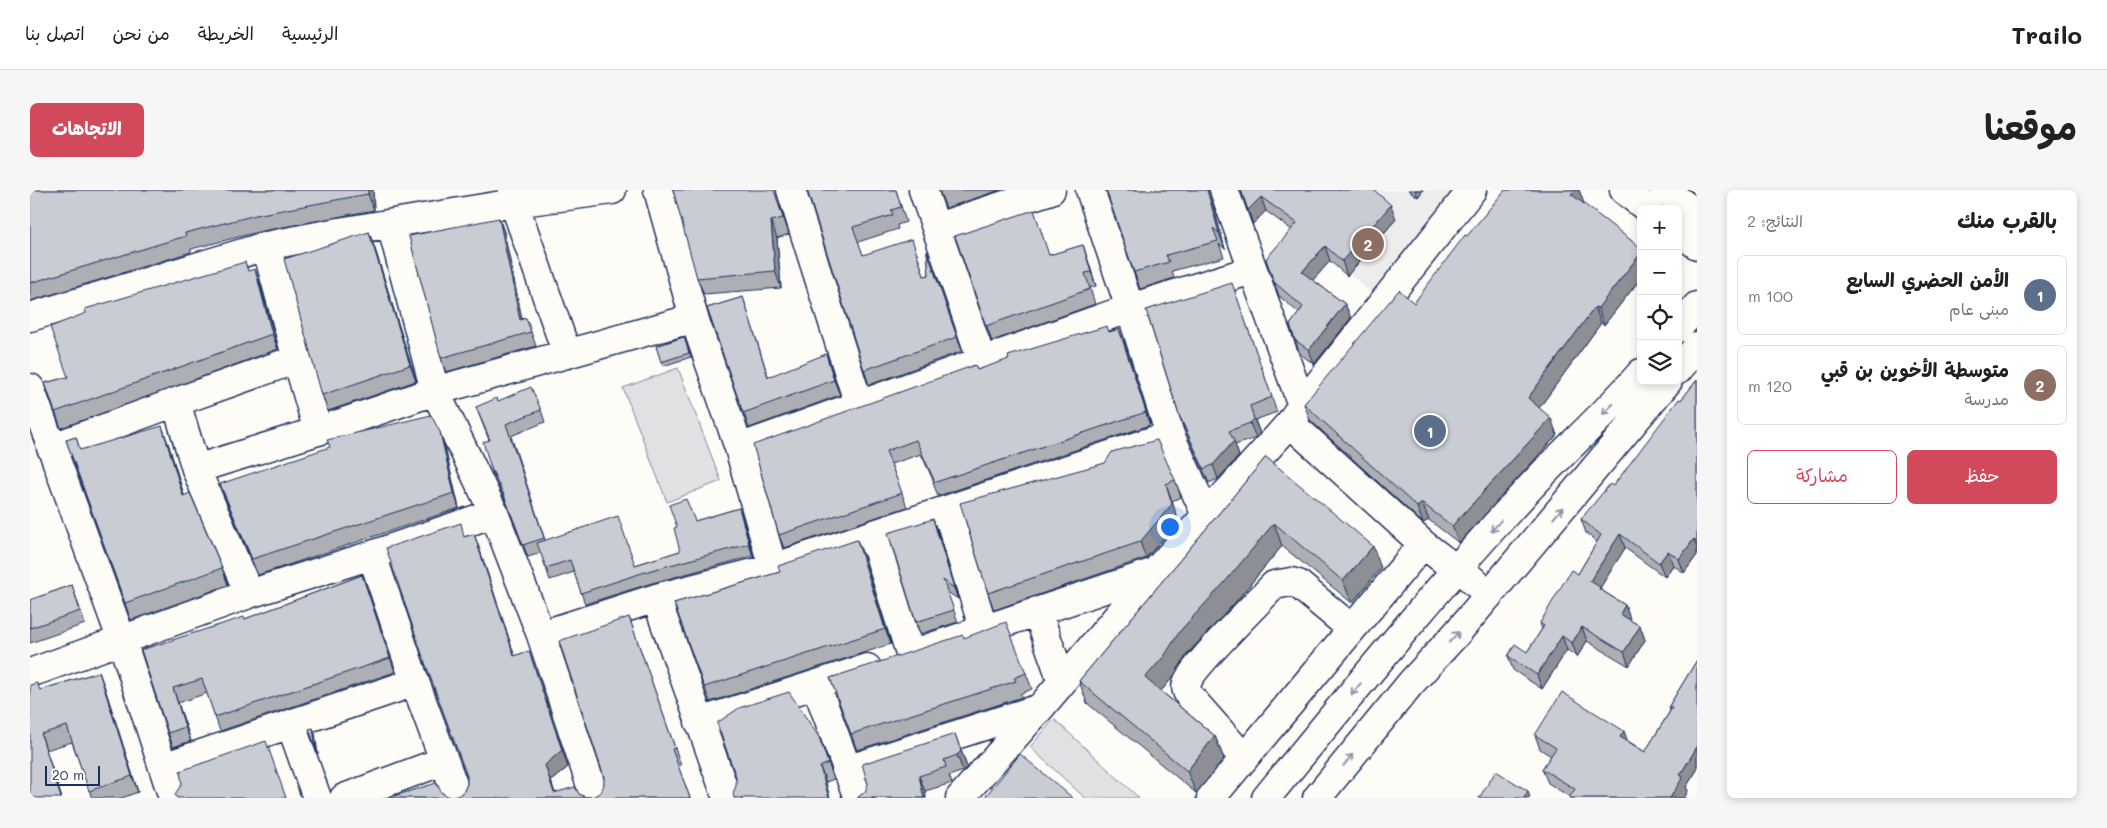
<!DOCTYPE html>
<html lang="ar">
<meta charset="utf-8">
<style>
:root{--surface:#fff;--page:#f6f6f6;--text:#202124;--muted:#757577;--line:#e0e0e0;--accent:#d1495b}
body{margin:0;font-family:Mali,"Playpen Sans Arabic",sans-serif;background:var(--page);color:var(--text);direction:rtl}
.controls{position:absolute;right:15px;top:15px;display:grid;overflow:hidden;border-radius:8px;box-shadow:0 2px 8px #0003}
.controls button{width:45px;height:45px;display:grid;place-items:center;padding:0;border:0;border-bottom:1px solid var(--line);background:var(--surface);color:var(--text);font:25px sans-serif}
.scale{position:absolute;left:15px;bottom:12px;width:55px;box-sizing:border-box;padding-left:5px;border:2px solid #1b2f5e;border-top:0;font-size:14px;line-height:18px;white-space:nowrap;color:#1b2f5e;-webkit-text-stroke:4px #fdfcf7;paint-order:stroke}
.you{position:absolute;left:1139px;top:336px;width:18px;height:18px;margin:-12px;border:4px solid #fff;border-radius:50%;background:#1a73e8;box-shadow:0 0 0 8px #1a73e833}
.badge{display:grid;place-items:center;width:32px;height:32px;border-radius:50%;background:var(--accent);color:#fff;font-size:16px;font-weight:700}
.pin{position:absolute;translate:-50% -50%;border:2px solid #fff;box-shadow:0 1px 5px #0006}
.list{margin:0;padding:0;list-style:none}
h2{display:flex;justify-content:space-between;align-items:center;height:65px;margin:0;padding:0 20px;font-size:21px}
h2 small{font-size:16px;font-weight:400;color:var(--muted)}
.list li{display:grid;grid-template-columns:32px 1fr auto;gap:15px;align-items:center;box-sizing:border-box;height:80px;margin:0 10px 10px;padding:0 10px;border:1px solid var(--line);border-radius:8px}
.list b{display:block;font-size:19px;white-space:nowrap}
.list p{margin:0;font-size:16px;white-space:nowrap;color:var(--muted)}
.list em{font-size:16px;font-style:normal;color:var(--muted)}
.actions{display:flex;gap:10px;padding:15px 20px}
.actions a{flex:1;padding:11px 0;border:1px solid var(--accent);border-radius:8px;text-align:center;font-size:18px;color:var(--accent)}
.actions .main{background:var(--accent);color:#fff}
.icon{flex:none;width:28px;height:28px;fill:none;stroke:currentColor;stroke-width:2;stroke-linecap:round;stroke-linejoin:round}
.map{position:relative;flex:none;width:1667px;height:608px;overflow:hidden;direction:ltr;border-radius:8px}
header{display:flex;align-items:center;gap:30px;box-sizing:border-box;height:70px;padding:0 25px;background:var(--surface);border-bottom:1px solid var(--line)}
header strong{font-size:24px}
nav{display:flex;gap:28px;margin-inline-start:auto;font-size:18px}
.intro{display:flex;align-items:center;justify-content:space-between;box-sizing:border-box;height:120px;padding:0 30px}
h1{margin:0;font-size:35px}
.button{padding:12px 22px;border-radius:8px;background:var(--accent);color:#fff;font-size:18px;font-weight:700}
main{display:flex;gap:30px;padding:0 30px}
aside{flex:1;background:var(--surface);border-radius:8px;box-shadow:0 2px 8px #0003}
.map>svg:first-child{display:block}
.built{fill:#edeeec}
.green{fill:#e0e1e3;stroke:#7e88a0}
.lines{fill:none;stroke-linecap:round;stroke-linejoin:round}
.minor-casing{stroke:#1b2f5e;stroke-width:31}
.major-casing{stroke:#1b2f5e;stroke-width:31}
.minor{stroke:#fdfcf7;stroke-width:28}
.major{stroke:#fdfcf7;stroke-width:28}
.wall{fill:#adafb5;stroke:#1b2f5e}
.shaded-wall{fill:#8d8f94;stroke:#1b2f5e}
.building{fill:#c9ccd3;stroke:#1b2f5e}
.oneway{stroke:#8c96aa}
</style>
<header>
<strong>Trailo</strong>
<nav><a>الرئيسية</a><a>الخريطة</a><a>من نحن</a><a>اتصل بنا</a></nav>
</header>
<div class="intro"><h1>موقعنا</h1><a class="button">الاتجاهات</a></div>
<main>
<aside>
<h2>بالقرب منك<small>النتائج: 2</small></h2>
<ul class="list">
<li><span class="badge" style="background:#5c6f8a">1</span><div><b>الأمن الحضري السابع</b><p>مبنى عام</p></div><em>100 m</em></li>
<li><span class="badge" style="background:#8d6e63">2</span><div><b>متوسطة الأخوين بن قبي</b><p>مدرسة</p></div><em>120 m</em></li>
</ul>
<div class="actions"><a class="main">حفظ</a><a>مشاركة</a></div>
</aside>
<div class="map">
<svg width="1667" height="608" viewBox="0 0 1667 608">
<rect width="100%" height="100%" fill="#fdfcf7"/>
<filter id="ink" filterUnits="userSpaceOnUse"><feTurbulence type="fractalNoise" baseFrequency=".02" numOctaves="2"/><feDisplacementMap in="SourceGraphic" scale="10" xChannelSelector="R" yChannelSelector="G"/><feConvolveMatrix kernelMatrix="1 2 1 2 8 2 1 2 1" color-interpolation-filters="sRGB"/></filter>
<g filter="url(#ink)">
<path class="built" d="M1228 0H1432L1346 108Z"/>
<path class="green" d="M648 178 691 291 637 312 593 198Z
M1024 529 1109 608H1055L1000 557Z"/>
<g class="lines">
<g class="minor-casing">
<path id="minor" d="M483 0 484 13 537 164
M628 0 664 128
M761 0 829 215
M893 0 952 171
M1194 0 1272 215
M361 34 405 201 464 323
M907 37 1021 0
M236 56 267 169
M0 127 236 56 303 43 484 13 582 0
M0 198 92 451 143 608
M146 212 267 169 288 241
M1260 233 1393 354 1419 374 1429 378 1459 405
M1140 245 1176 325
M21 258 146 212 166 279 219 404
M709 258 743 378
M166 279 288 241 405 201 664 128 709 258 1100 118 1222 80
M917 320 954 440
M843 345 880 463
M342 365 385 492
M1007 421 1032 491
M511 445 626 408
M899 458 1125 382
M0 483 219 404 342 365 464 323 511 445 565 608
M786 495 828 608
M669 532 837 478
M261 535 287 608
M1214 568 1160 507C1157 502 1155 499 1157 493 1161 478 1229 411 1244 395L1261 392 1268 394 1322 439
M133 577 385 492 428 608
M816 580 1010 518
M314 608 413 571
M697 608 626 408 743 378 1140 245 1100 118 1060 0
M930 608 1011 517 1125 382 1260 233 1272 215 1442 0
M1181 608 1393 354"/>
</g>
<g class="major-casing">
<path id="major" d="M1594 0 1618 19
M1634 0 1667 24
M1648 41 1667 55
M1648 138 1667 116
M1648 180 1667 157
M1236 608C1320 506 1403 402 1493 305 1531 263 1574 226 1611 183
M1287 608 1381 493 1427 443 1638 191"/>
</g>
<use href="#minor" class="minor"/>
<use href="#major" class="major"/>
</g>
<path class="wall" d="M0 0H343L344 20 232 41 161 59V62L0 111Z
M777 0H866L876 32 867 35 868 39 828 52 833 65 887 64 894 86 899 85 897 61 932 161 839 195Z
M909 0H970L916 18Z
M1076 0H1179L1195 59 1189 54 1194 67 1142 81 1144 88 1110 99Z
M1211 0H1346L1345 1 1366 29 1317 86 1300 71 1283 90 1315 114 1321 128 1284 174 1270 164 1260 135 1269 123 1249 106 1236 69 1262 40 1236 21 1223 34Z
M1378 0H1393L1388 7Z
M1475 0H1549L1553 14 1611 58V88L1574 135 1571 133 1509 218 1527 245 1429 353 1399 330 1393 333 1280 230 1274 214 1384 113Z
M1661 0H1667V5Z
M748 12 759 44 747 48 751 98 674 104 667 88Z
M469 28 474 42 492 129 496 128 506 156 416 182 411 168Z
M339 42 345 59 386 191 298 221 292 205Z
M925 46 1020 65 1053 55 1066 96 1060 98 1065 114 962 151Z
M215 72 218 81 230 94 248 159 31 238 15 193 38 187Z
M713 107 738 186 801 179 810 205 719 238 677 118Z
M1207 108 1247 222 1225 230 1230 243 1226 248 1205 255 1209 266 1188 289 1179 293 1155 239 1149 225Z
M1089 139 1120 235 908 306 903 293 904 292 891 264 861 274 877 317 754 358 749 345 947 180Z
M654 147 661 167 633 176 626 156Z
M1667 190V365L1654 383 1643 375 1635 387 1595 358 1570 398 1571 400 1595 415 1600 429V430L1610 436 1615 450 1599 476 1557 451 1547 467 1537 460 1512 499 1483 480 1478 466 1497 462 1512 439 1510 433 1548 384 1567 352 1556 343 1551 329 1583 296Z
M468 211 511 220 515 232 481 246 515 350 605 375 650 361 665 331 709 318 713 330 723 366 622 393 555 414 544 382 520 390 511 363 498 367 479 317 465 290 461 278 459 250 446 217Z
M46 247 50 260 138 253 154 305 192 378 198 395 101 430 36 250Z
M415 258 429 318 228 385 196 310 190 294Z
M1236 267 1351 378 1322 413 1252 356 1203 415 1158 463 1143 487 1131 501 1185 546 1194 569 1166 603 1057 513 1049 491Z
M1075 273 1145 290 1151 307 1142 311 1148 331 1116 368 964 420 958 403Z
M903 329 928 409 917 402 928 432 890 444 886 432Z
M444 344 484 466 499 461 538 577 521 591 525 603 549 604 555 607H563L571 602 574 594 599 427 651 575 648 576 660 608H358L412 603 419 607 428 606 434 601 437 594V587L436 346Z
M827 350 861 454 680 512 644 413 750 382Z
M332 385 365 482 190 541 177 503 148 513 161 551 143 557 111 460 215 429Z
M42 395 55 434 0 453V410Z
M934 448 996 483 1002 499 990 504 992 507 827 560 800 488Z
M1667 470V580L1656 597 1658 601 1654 608H1539L1540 607 1518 593 1512 579 1521 566 1510 559 1505 545 1598 551 1615 562 1640 521 1639 516Z
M69 482 108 602 92 608H62L42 552 16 560 0 608 10 500Z
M789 547 804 589 796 592 704 608Z
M931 560 937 577 933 581 919 586 922 593 895 601 896 608H828Z"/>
<path class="shaded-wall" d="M338 0H343L344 20 338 4Z
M1177 0H1179L1195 59 1189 43Z
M1385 0H1393L1388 7Z
M1545 0H1549L1554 13 1547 21 1541 4Z
M1231 7 1236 21 1223 34 1218 20Z
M1361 15 1366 29 1317 86 1312 71Z
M469 28 474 42 495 144 490 130Z
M741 31 747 48 751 98 745 81Z
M339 42 345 59 386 191 380 175Z
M1053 55 1058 70 1066 96 1061 82Z
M1295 56 1300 71 1278 96 1272 82Z
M1611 63V88L1574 135 1568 118Z
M225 79 230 94 248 159 242 144Z
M1315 114 1321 128 1284 174 1279 160Z
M1565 117 1571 133 1504 225 1498 208Z
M1089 139 1094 152 1120 235 1116 222Z
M796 164 801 179 810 205 804 190Z
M1521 228 1527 245 1429 353 1422 336Z
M1224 229 1230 243 1226 248 1220 233Z
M132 236 138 253 159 322 153 306Z
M410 242 415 258 429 318 424 303Z
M1204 251 1209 266 1188 289 1183 275Z
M1136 294 1142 311 1148 331 1116 368 1110 352Z
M1392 313 1399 330 1393 333 1387 317Z
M709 318 713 330 723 366 719 354Z
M903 329 907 341 928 409 924 398Z
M1244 333 1252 356 1203 415 1158 463 1143 487 1123 510 1115 488 1150 441Z
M444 344 450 360 490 482 484 466Z
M1590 344 1595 358 1570 398 1575 411 1560 391Z
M1664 349 1667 358V365L1654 383 1649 369Z
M827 350 833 364 861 454 855 439Z
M1343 356 1351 378 1322 413 1313 391Z
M1638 361 1643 375 1635 387 1629 373Z
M1595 415 1600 429 1595 438 1590 424Z
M1610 436 1615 450 1599 476 1594 462Z
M1552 437 1557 451 1547 467 1542 453Z
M1532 446 1537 460 1512 499 1507 485Z
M499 461 538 577 521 591 526 608 515 575Z
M69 482 75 498 108 602 102 586Z
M143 498 148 513 161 551 155 537Z
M283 538 285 542 288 564 286 559Z
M1594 541 1599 555 1590 547Z
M11 544 16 560 32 608H31Z
M925 544 937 577 933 581 927 565Z
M1185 546 1194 569 1166 603 1157 581Z
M1667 557V580L1656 597 1658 601 1654 608H1640L1650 585Z
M790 577 796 592 800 608H799Z
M889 586 895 601 896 608H894Z
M1498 601 1500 608H1494Z"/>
<path class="building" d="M0 0H338V4L226 25 155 43 156 46 0 93Z
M643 0H744L753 28 741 31 745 81 667 88Z
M777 0H866L871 17 861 20 863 25 823 37 833 65 882 49 894 86 899 85 897 61 927 147 834 180Z
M1076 0H1177L1189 43 1183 38 1188 51 1136 65 1139 72 1104 82Z
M1211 0H1344L1361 15 1312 71 1295 56 1272 82 1315 114 1279 160 1265 150 1260 135 1273 117 1244 92 1236 69 1267 33 1231 7 1218 20Z
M1475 0H1545L1541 4 1611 58V63L1568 118 1565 117 1498 208 1521 228 1422 336 1392 313 1387 317 1274 214 1369 100 1384 113 1435 45 1437 46Z
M1004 20 1019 65 1053 55 1061 82 1055 83 1060 99 956 136 925 46Z
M469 28 490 130 496 128 501 142 411 168 379 46Z
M339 42 380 175 292 205 254 69Z
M215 72 218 81 225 79 242 144 25 222 15 193 38 187 20 137 56 123 55 119Z
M1202 93 1242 207 1220 216 1224 229 1220 233 1199 241 1204 251 1183 275 1174 279 1149 225 1116 120Z
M713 107 738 187 796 164 804 190 713 223 677 118Z
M1077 136 1079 142 1089 139 1116 222 903 293 904 290 886 250 856 261 872 303 749 345 723 255 945 175 947 180 979 169 978 166Z
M654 147 659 163 631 172 626 156Z
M1667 190V351L1664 349 1649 369 1638 361 1629 373 1590 344 1560 391 1570 397 1569 399 1595 415 1590 424 1610 436 1594 462 1552 437 1542 453 1532 446 1507 485 1478 466 1485 454 1497 462 1514 436 1510 433 1541 380 1548 384 1571 345 1551 329 1580 294 1583 296 1649 209 1651 210Z
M501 197 511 220 476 234 514 348 493 355 474 305 461 278 453 252 460 250 446 217 467 208 468 211Z
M401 225 410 242 424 303 222 369 190 294 300 257 297 250Z
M132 236 153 306 160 303 192 378 95 413 36 250 46 247 50 260Z
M1127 250 1145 290 1136 294 1142 314 1110 352 958 403 930 313 1075 273 1082 262Z
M1236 267 1343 356 1313 391 1244 333 1195 392 1150 441 1135 465 1115 488 1185 546 1157 581 1049 491Z
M656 309 665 331 709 318 719 354 618 381 551 403 540 370 516 378 507 353 588 326 605 375 650 361 644 338 647 337 639 315Z
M903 329 924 398 913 390 924 420 886 432 858 343Z
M431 333 434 347 444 344 484 466 499 461 532 560 515 575 524 603 545 597 549 604 555 607H563L571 602 574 594V587L529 451 599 427 645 558 642 559 660 608H358L406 593 412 603 419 607 428 606 434 601 437 594V586L394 470 356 358Z
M827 350 855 439 674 497 644 413 750 382 748 376Z
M332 385 360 468 185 527 172 489 143 498 155 537 138 543 111 460 214 427 215 429Z
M42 395 50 421 0 438V410Z
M976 432 996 483 984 488 986 491 821 544 800 488 933 445 934 448Z
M1667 470V557L1650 585 1653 587 1640 608H1539L1545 599 1512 579 1526 558 1505 545 1532 502 1594 541 1590 547 1615 562 1642 518 1639 516Z
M69 482 102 586 59 601 37 536 11 544 31 608H0V495L7 493 10 500Z
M759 502 789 547 798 573 790 577 799 608H704L703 603 706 596V587L687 533 709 518Z
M283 538 286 559 279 539Z
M925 544 931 561 927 565 914 570 916 577 889 586 894 608H828V607L835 602 838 594 832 574Z
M236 551 256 608H147L145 604 152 594 150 581Z
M990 564 1043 608H954Z
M1466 581 1498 601 1494 608H1449Z"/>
<defs><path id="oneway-shaft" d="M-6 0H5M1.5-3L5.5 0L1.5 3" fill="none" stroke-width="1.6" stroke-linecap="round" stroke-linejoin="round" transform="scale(1.25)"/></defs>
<g class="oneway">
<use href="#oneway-shaft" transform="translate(1578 219) rotate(135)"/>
<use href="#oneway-shaft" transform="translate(1528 323) rotate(-50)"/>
<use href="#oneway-shaft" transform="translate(1466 336) rotate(131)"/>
<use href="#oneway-shaft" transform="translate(1424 447) rotate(-48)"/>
<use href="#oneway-shaft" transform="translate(1326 499) rotate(130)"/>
<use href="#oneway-shaft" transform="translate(1318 570) rotate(-51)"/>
</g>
</g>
</svg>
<div class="controls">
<button>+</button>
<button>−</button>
<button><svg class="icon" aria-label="locate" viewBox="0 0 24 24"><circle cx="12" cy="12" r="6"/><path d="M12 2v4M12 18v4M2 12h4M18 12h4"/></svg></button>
<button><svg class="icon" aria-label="layers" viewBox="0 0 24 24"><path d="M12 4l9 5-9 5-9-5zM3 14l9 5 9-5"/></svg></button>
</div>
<div class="scale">20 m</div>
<div class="you"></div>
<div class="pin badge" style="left:1400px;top:241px;background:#5c6f8a">1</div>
<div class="pin badge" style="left:1338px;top:54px;background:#8d6e63">2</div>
</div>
</main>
